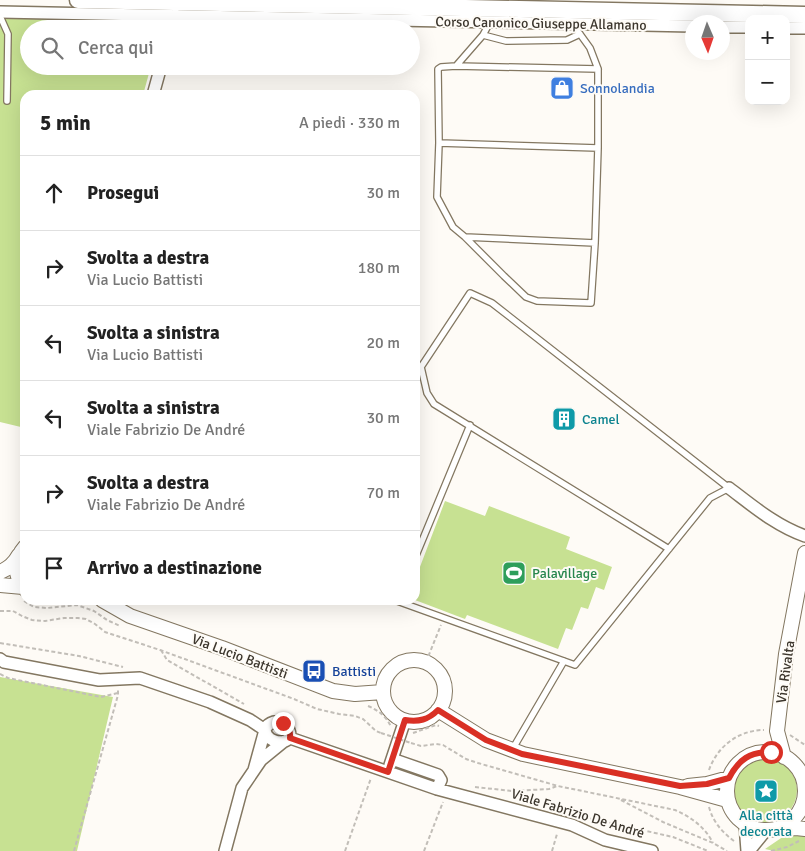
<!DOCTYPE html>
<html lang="it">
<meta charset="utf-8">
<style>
:root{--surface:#fff;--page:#f6f6f6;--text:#222;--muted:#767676;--line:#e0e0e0}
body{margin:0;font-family:Signika,sans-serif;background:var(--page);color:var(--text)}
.controls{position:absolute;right:15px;top:15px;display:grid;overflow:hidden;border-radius:10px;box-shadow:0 5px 20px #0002}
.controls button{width:45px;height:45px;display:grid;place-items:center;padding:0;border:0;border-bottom:1px solid var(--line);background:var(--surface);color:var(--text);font:25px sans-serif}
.compass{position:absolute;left:685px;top:15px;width:45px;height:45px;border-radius:50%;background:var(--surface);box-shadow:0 5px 20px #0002;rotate:178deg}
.stop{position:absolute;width:15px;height:15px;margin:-11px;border:4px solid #d93025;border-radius:50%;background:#fff}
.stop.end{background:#d93025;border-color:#fff;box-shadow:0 1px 5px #0008}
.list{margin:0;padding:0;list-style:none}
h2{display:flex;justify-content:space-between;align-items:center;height:65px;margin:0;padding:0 20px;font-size:21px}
h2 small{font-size:16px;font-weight:400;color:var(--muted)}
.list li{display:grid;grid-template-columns:32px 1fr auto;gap:15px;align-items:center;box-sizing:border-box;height:75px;padding:0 20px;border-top:1px solid var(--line)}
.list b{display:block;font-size:19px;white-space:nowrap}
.list p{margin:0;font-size:16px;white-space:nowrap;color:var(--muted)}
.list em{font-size:16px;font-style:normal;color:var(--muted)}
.icon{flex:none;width:28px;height:28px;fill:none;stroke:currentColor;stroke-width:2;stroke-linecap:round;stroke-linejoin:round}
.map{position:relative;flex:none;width:805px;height:851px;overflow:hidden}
.search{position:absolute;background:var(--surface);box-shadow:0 5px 20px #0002;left:20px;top:20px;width:400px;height:55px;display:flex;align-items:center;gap:12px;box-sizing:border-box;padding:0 18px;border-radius:28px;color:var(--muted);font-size:19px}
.panel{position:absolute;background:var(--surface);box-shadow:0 5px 20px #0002;left:20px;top:90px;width:400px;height:515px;border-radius:15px}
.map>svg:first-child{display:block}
.green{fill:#c7e192}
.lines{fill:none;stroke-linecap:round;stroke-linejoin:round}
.service-casing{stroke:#837761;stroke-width:8}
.minor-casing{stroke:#837761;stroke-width:14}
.tertiary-casing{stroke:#837761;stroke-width:16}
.secondary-casing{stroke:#837761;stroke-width:19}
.path{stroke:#c2beb8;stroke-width:2;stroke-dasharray:4 2.5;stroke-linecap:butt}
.service{stroke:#fff;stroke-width:5.5}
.minor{stroke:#fff;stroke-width:11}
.tertiary{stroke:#fff;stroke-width:14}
.secondary{stroke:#fff;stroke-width:16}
.path-bridge{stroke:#c2beb8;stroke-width:2;stroke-dasharray:4 2.5;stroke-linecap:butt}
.route{stroke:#d93025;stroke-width:6}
.labels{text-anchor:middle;stroke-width:4;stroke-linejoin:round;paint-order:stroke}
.street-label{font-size:14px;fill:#3c362d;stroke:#fefbf6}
.shop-label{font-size:14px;fill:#366cbe;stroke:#fefbf6;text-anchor:start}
.culture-label{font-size:14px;fill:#0d838f;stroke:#fefbf6;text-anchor:start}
.leisure-label{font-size:14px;fill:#27864d;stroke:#fefbf6;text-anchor:start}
.transit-label{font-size:14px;fill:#164399;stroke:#fefbf6;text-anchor:start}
</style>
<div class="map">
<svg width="805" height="851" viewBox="0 0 805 851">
<rect width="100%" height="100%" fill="#fefbf6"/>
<path class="green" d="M0 18 164 21 162 29H29V66H151L143 95H25V428L0 422Z
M445 501 485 516 489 506 570 537 566 549 612 567 604 590 596 587 588 609 581 607 572 630 566 628 558 649 467 615 465 619 415 600V580Z
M0 677 113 697 77 851H0Z
M733 790a32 32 0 1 1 64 0a32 32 0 1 1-64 0Z
M790 832 805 834V851H774L765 849Z"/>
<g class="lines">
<g class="service-casing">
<path id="service" d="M0 16 8 34 7 101
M572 23 590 48 598 69
M483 35 506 41 567 40 580 34
M456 66 598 69V148
M439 143 598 148 595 243 465 237 453 227 437 197 439 143 438 69 441 67 456 66 483 35 490 22
M465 237 504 276 526 297 537 301 591 303 595 243
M415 558 470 425
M398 600 397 601 575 665 710 498 729 488 492 303 470 293 421 367 427 393 434 404 669 549
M512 750 564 661"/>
</g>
<g class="minor-casing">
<path id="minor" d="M0 12 692 26
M722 27H749
M786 28H805
M172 29 176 15
M153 95 161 66
M729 488C753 506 776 526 805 536
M0 659 4 662 99 680 140 678 210 702 250 720 265 730 254 770
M274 722C277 722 279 722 282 723 289 726 294 738 285 741 271 746 255 728 274 722Z
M290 738 437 789 572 825 605 840 652 851
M392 759 438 775 441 780 437 789
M390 765 405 720
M745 824 747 851
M225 851 242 788 261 760 283 742
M749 851 766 830"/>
</g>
<g class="tertiary-casing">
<path id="tertiary" d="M25 547C14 559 14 577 25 589
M0 572C9 568 14 564 19 555
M0 585 23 587
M102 600 130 616 222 648 333 691 355 694 383 692
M383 691a31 31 0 1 1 62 0a31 31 0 1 1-62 0Z
M438 710 486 740 523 754 680 787 727 800
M727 791a39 39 0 1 1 78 0a39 39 0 1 1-78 0Z
M784 757 777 731 786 654 805 553
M688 786 707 784 729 778
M781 829 796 828 805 829"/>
</g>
<g class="secondary-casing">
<path id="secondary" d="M78 0 805 15"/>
</g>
<path class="path" d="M24 601 34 607 47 608 77 605 94 611 107 620 120 626
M0 611H13L22 616 32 620 45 621 64 618H78L86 619 95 624 105 632 160 650 294 699 317 709 339 714 355 716 363 719 376 731 381 733
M0 643 79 656 123 667
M161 650 167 660 244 704
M426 662 441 625
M0 674 8 678 101 697 118 693
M368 706C378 710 387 717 391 727
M413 733 436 725 439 726
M790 735 805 745
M411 743 421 746 436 744 443 745 466 759 478 763 558 786 675 810C691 817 705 827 713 843
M709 770C717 747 738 730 764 730
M475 787 512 791 549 789 557 786
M621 800 663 822 713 843 727 851
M709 807C713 822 722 832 734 841
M584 817 673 837 708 851
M74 851 118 695V690
M345 851 371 778
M424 851 443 802
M552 851 557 834
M771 851 787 847 799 841"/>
<use href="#service" class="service"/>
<use href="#minor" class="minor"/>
<use href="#tertiary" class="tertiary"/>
<use href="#secondary" class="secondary"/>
<path class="path-bridge" d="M381 733 411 743"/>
</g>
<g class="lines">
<path class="route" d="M283 723C288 727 291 731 290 738L388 772 405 720C419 722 428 720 438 710L486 740 522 754 680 786 707 784 729 778C739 759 750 752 771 752"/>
</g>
<defs>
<g id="shop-square" transform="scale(1.25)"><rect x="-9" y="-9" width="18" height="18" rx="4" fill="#3f7fe0" stroke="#fefbf6"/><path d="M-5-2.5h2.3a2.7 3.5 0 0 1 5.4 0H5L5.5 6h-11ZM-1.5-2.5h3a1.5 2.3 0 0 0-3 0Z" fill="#fff"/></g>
<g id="building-square" transform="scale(1.25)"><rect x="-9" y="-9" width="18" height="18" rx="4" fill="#0f9aa8" stroke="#fefbf6"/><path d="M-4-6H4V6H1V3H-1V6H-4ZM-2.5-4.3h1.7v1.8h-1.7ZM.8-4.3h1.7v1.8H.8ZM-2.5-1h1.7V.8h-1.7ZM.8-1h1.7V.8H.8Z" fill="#fff"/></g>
<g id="stadium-square" transform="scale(1.25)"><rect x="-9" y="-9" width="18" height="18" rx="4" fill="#2e9e5b" stroke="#fefbf6"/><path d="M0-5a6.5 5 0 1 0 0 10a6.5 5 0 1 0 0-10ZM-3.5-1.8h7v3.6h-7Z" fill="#fff"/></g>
<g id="bus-square" transform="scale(1.25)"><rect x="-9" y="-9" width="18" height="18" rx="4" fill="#1a4fb4" stroke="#fefbf6"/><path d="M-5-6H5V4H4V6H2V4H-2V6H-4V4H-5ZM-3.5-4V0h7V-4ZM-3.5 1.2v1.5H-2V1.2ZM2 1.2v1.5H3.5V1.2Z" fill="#fff"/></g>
<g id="sight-square" transform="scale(1.25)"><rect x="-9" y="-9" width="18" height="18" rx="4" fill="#0f9aa8" stroke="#fefbf6"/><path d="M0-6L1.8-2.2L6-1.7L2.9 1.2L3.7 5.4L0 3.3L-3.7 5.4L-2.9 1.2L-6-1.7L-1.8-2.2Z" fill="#fff"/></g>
</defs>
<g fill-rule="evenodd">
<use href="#shop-square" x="562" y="88"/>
<use href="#building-square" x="564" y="419"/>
<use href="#stadium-square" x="514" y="573"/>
<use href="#bus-square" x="314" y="671"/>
<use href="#sight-square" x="766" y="791"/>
</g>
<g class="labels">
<g class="street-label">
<text transform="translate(541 23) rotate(1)" y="5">Corso Canonico Giuseppe Allamano</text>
<text transform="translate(240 656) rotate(21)" y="5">Via Lucio Battisti</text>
<text transform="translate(785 672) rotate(-82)" y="5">Via Rivalta</text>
<text transform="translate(578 813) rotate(17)" y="5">Viale Fabrizio De André</text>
</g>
<g class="shop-label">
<text x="580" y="93">Sonnolandia</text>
</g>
<g class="culture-label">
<text x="582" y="424">Camel</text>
<text x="766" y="820" text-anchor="middle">Alla città<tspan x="766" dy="16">decorata</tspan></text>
</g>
<g class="leisure-label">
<text x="532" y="578">Palavillage</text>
</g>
<g class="transit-label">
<text x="332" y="676">Battisti</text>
</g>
</g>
</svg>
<div class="controls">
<button>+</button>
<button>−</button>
</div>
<svg class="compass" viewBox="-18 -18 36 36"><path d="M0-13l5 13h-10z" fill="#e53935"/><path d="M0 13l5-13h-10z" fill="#767676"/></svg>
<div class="stop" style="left:771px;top:752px"></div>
<div class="stop end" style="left:283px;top:723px"></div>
<div class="search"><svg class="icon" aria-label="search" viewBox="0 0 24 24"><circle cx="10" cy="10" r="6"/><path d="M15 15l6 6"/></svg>Cerca qui</div>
<section class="panel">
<h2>5 min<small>A piedi · 330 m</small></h2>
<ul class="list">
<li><svg class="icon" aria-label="ahead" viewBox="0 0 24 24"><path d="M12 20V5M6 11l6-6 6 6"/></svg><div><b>Prosegui</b></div><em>30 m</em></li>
<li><svg class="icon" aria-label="right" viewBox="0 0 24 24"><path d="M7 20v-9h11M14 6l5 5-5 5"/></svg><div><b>Svolta a destra</b><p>Via Lucio Battisti</p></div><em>180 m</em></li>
<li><svg class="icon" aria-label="left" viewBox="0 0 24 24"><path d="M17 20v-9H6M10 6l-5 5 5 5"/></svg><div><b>Svolta a sinistra</b><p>Via Lucio Battisti</p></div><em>20 m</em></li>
<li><svg class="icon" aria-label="left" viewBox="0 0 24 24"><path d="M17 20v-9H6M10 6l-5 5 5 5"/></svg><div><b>Svolta a sinistra</b><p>Viale Fabrizio De André</p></div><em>30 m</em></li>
<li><svg class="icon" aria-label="right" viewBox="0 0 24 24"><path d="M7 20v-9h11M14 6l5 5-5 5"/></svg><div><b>Svolta a destra</b><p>Viale Fabrizio De André</p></div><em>70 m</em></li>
<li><svg class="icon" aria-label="arrive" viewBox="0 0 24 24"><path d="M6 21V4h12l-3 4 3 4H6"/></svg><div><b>Arrivo a destinazione</b></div></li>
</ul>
</section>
</div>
